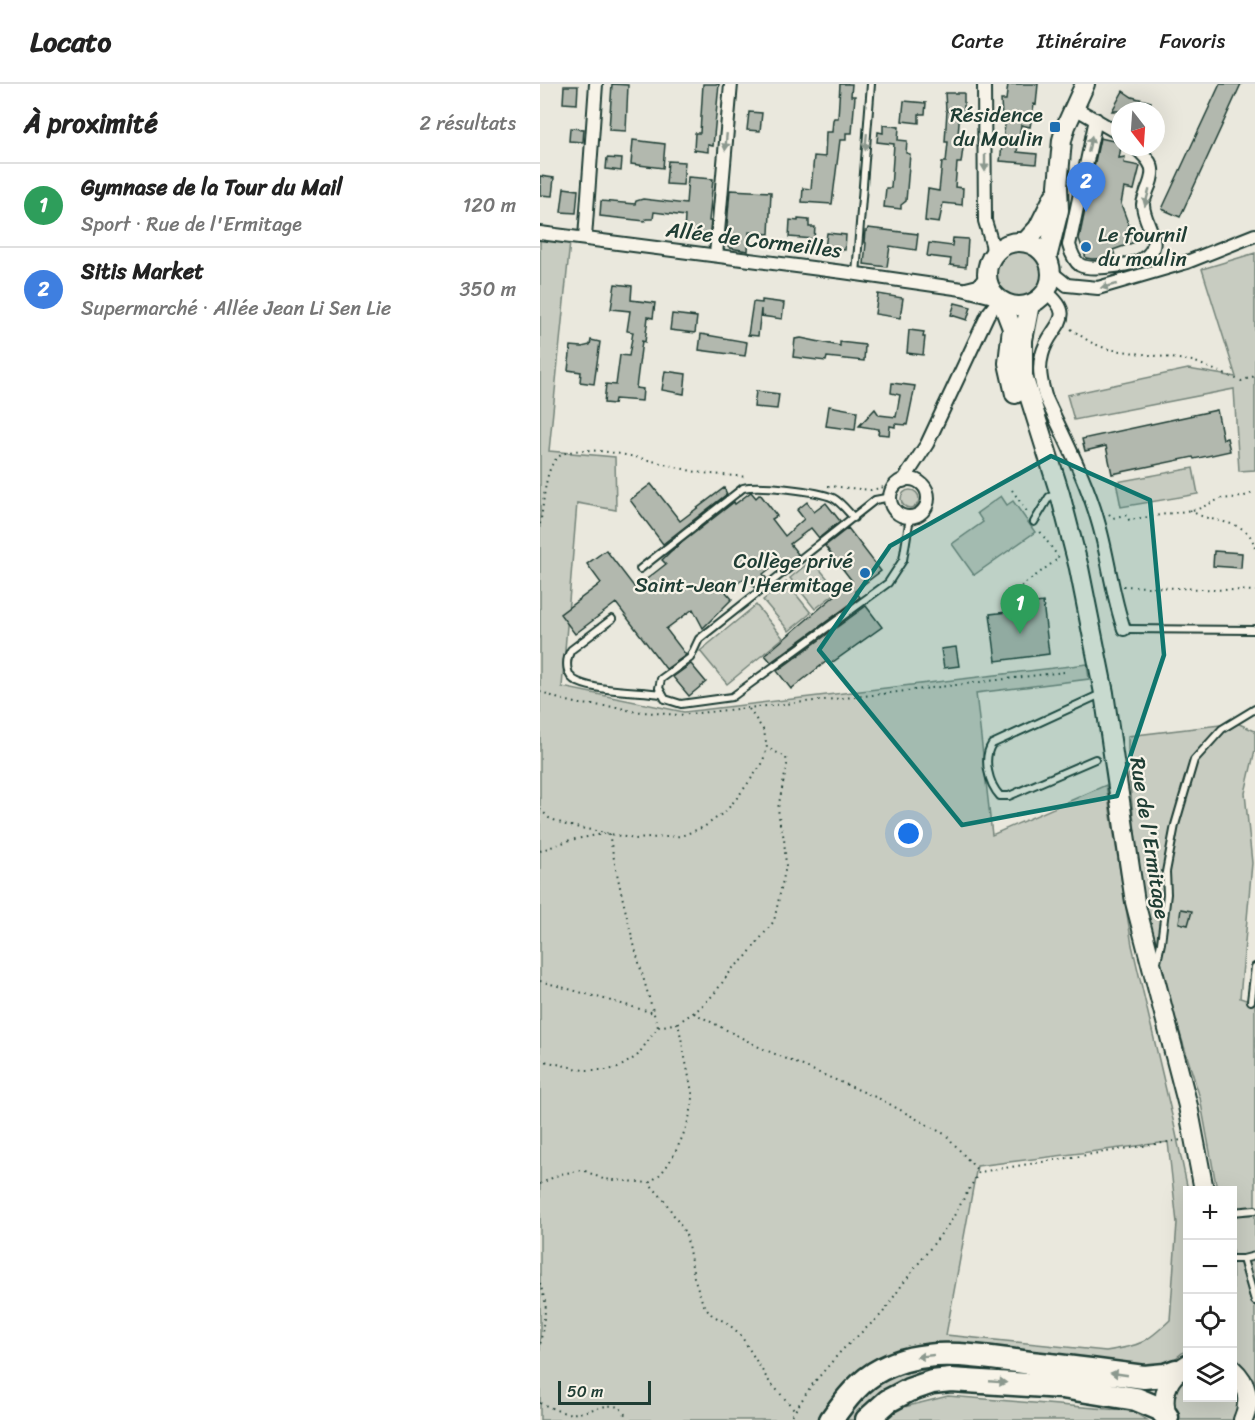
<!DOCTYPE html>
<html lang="fr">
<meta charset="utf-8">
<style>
:root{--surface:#fff;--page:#f6f6f6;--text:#222;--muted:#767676;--line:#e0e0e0;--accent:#1f6fb2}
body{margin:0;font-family:Sriracha,sans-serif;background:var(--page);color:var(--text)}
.controls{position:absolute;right:18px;bottom:18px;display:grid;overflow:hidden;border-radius:0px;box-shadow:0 6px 24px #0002}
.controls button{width:54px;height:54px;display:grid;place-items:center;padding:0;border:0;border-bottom:2px solid var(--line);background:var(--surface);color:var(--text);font:30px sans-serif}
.compass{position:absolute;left:571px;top:18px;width:54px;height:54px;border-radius:50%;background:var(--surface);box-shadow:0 6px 24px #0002;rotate:163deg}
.scale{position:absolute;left:18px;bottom:15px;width:93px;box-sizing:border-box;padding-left:6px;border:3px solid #1f3d34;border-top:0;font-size:16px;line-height:21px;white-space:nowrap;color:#1f3d34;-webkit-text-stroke:4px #f7f3e8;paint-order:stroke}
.you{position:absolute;left:369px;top:750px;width:21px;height:21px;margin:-15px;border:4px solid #fff;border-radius:50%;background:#1a73e8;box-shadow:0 0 0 9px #1a73e833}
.badge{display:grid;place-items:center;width:39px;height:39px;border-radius:50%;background:var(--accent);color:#fff;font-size:20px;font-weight:700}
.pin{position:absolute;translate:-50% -50px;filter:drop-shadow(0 2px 3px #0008)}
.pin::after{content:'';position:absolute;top:32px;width:21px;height:18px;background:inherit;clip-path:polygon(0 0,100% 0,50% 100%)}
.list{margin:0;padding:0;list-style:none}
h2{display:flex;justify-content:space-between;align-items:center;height:78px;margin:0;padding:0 24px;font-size:26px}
h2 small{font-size:20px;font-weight:400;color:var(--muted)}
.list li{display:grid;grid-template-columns:39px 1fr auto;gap:18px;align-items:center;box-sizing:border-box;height:84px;padding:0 24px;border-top:2px solid var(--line)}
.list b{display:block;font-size:22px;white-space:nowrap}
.list p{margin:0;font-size:20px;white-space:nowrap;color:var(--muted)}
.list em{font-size:20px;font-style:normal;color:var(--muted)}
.icon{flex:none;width:33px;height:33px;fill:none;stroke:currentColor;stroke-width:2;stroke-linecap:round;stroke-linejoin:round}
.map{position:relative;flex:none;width:715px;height:1336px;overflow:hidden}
header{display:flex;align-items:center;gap:36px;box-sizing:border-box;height:84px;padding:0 30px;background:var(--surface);border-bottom:2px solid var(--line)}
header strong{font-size:28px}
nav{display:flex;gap:33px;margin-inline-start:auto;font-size:21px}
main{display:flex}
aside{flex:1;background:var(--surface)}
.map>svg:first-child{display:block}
.green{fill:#c8ccc1;stroke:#74847a;stroke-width:1.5;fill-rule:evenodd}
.building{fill:#b2b8ae;stroke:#1f3d34;stroke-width:1.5}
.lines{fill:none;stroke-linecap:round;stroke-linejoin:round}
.lane-casing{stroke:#1f3d34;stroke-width:10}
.street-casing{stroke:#1f3d34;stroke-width:16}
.secondary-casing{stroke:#1f3d34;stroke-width:22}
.highway-casing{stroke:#1f3d34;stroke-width:27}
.path{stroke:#1f3d34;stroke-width:2;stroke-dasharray:1.5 4.5;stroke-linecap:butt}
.lane{stroke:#f7f3e8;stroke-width:6}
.street{stroke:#f7f3e8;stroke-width:12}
.secondary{stroke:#f7f3e8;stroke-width:18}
.highway{stroke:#f7f3e8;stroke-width:22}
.oneway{fill:#8b988e}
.marked{fill:#0f766e;fill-opacity:0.2;stroke:#0f766e;stroke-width:4.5;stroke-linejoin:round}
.poi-dot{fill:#1f6fb2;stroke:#f7f3e8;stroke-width:2}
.labels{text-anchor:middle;stroke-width:4.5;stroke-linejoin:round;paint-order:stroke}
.poi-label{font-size:21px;fill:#1f3d34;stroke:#f7f3e8;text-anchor:end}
.street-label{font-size:21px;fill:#1f3d34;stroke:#f7f3e8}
</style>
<header>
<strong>Locato</strong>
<nav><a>Carte</a><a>Itinéraire</a><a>Favoris</a></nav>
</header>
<main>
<aside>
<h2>À proximité<small>2 résultats</small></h2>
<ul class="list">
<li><span class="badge" style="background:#2e9e5b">1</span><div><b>Gymnase de la Tour du Mail</b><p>Sport · Rue de l'Ermitage</p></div><em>120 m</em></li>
<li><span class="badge" style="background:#3f7fe0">2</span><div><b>Sitis Market</b><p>Supermarché · Allée Jean Li Sen Lie</p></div><em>350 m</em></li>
</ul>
</aside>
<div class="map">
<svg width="715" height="1336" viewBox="0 0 715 1336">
<rect width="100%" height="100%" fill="#eae8dd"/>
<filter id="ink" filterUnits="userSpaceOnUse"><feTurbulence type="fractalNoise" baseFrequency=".0167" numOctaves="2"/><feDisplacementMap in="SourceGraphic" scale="12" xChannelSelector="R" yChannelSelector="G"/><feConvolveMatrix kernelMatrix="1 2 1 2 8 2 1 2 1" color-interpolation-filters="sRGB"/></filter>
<g filter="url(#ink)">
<path class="green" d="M0 154 30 158 9 367 75 373 76 426 37 419 22 603 144 628 547 580 549 595 436 609 452 751 566 701 592 861 634 1040 648 1106 647 1265 631 1278 611 1304 495 1288 380 1286 324 1336H0ZM628 1058 637 1139 630 1236C606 1259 600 1262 566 1267L406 1251 437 1082Z
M456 190a23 23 0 1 1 46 0a23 23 0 1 1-46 0Z
M715 169V386L699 387 694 305 534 336 527 311 648 285 696 293 662 185Z
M653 384 658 410 581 423 576 398Z
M361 415a9 9 0 1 1 18 0a9 9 0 1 1-18 0Z
M461 412 467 421 473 417 495 448 434 491 412 460 443 438 437 429Z
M272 476 298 507 275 525 250 494Z
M246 498 271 529 249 547 223 516Z
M216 521 243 554 187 600 160 567Z
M697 639 715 647V666L705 709 712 779 700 914 715 919V1336L714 1296 693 1271 692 1106H677L660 1014 604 833 588 682V652Z
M647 1291 648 1314H692L693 1298C700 1311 701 1323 694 1336H638C629 1319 634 1304 647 1291Z
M408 1312 592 1327 607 1336H341L364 1323Z"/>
<path class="building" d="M72 0 88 1 86 47 69 46Z
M163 0H179L173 62 168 61V68L154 66 155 49H160Z
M300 0H312L311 12H315L312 49H306V56H300L292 120 262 118 263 104 271 105 274 72 285 73 286 48H292L293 36 294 34H298Z
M468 0H498L496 21 494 20 490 43 481 41 477 68 497 70 496 80 460 77 466 34H462L461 16H466Z
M680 0H701L640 133 622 125Z
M24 2H38L37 20 23 19Z
M583 7 592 13 611 18 606 27H572Z
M405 9H424V26H420L417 63 423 64 421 79H417L415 103 423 104 422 121 403 119 399 139 385 137 388 105 399 107 402 78H406L408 58H405L407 26H406Z
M364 17 386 19 385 30H379V39L362 37Z
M209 28 222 29 220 47 207 46Z
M343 41 359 43 358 56 367 57 366 69 370 70 366 117 361 121V125L344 123 346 104H351L354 60 337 58 338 48 343 49Z
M30 44 44 45 43 58 29 57Z
M560 54 578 58 581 63 579 74 585 73 584 79 600 82 594 106 584 104 581 120 595 158 573 166 576 174 552 175 546 174 539 155Z
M93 56 125 60 123 84 91 80Z
M67 74 82 75 81 87 66 85Z
M128 77 145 78 143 101 126 100Z
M0 92 14 94 12 112 0 111Z
M148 93 173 95 169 137H171L169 153 144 150 145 132 114 128 113 135H106L105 137 60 132 61 117 95 120 96 117 103 115 146 120Z
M24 104 38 106 36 129 21 128Z
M190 106 231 108 229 150 209 148 208 167 190 164 187 161 188 155H186Z
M258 135 269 136V143H275L274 155 249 153 250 136 258 137Z
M328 144 378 150 376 166 350 162 347 183 324 180 326 159 324 158 325 147H327Z
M287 149 306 151 305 166 285 164Z
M413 154 428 155 426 183 410 181 411 175 387 172 389 159 412 162Z
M75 200 92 202 91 216 115 219 113 234 108 233 105 258 102 257 96 304 103 305 102 317 75 315 74 320 64 319 66 300 76 301 80 271 89 272 93 248 87 247 90 227 71 225Z
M338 210 363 214 360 234 335 230Z
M222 216 244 219 242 235 221 232V225L218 252 208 251 213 218 222 219Z
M415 219 431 223 427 236 411 231Z
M132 230 157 233 155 249 130 246Z
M369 246 384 248 383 253H385L383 271 367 269Z
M161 250 207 258 205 272 159 266Z
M261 254 300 262V258L325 261 324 277 287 273 286 277 253 273 255 255Z
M51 256 60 258 54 300 40 298 41 288 28 286 31 262 42 263 50 261Z
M125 287 146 290 144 310 122 306Z
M352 299 375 302 367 341 355 340V343L350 342 349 351 338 350 339 345 319 342 335 325 339 331 356 333 360 311 351 309Z
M216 307 239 310 237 325 214 323Z
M289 322 317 327 315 346 286 342Z
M677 326 683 355 687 354 690 367 654 375 653 373 572 390 566 362 545 367 542 355Z
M111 400 140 437 184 404 187 410 123 460 90 416Z
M211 408 216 414 220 410 237 432 232 435 245 452 264 435 257 426 267 418 274 428 286 419 300 437 279 454 271 444 250 460 258 470 246 480 242 475 223 490 227 495 215 504 206 493 186 508 192 515 163 544 153 525 126 545 146 571 126 585 76 519 35 550 20 530 61 499 47 480 66 466 95 504 126 480 122 476 130 468 194 418 195 420Z
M308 444 341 487 315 507 320 513 231 578 225 571 312 497 285 462Z
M674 467 702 469 701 484 673 482Z
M503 518 509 570 456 577 450 530 467 528 466 523Z
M326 522 342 543 290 580 287 577 251 605 237 587Z
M416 563 419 582 404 584 401 565Z
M151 580 166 598 149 612 133 593Z
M641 825 652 827 648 841 639 839Z"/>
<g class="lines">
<g class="lane-casing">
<path id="lane" d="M316 190 331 0
M351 413 335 416 159 555 150 574 121 595 119 604 125 615 141 620 192 613 348 499 363 476 370 433
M494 438 509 413 517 411
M100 485 203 404C219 400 278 407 293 414 301 418 308 428 314 434
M72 535 31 566C25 576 25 593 38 598 57 607 98 607 121 610
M584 545 714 546 715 545
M555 675 469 712H460C449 700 442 675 452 660L561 610
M617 878 621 859 627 810 626 788 635 741 654 676 682 645 715 625
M711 917 715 883
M692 1128 715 1126
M692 1175H703L715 1217
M703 1175 715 1172"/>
</g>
<g class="street-casing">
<path id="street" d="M444 0 445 137 452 160 453 170
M535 24 580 50
M556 35 529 161C531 168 534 177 540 181 550 187 586 181 597 178 630 163 604 143 603 121 603 116 606 112 607 107 617 85 613 79 595 63
M0 149 303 188 422 205 457 214
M45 154 56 0
M176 171 191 0
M512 189 527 201 558 204 647 178 715 151
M426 205 438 202 447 192
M506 208C540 235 509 241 502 271 498 285 501 298 505 312 524 354 547 396 559 441 569 476 572 511 584 545
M350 414a19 19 0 1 1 38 0a19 19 0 1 1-38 0Z
M363 397 387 360 448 230 459 216"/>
</g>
<g class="secondary-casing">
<path id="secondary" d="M447 190a32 32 0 1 1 64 0a32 32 0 1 1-64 0Z
M485 158 498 144 514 112
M507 174 519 126 518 102 522 56 526 42 545 0
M462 218 472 244 468 279 475 310
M490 220 483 256V292L520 410 539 484 564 609 595 818 648 1022 664 1106
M692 1285C708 1299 711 1318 703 1336
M628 1336C620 1313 626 1293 648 1280"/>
</g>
<g class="highway-casing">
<path id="highway" d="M291 1336C305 1316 320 1296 342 1285 388 1261 442 1273 490 1279 528 1283 566 1288 604 1293L625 1291 636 1287
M327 1336 348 1317 369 1306 392 1298 411 1296 522 1303 596 1315 620 1325 627 1333"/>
</g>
<path class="path" d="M531 245 550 258 567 265 653 277 701 297 715 292
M288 402 331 406 353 401
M472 406 488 429
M650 426C671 442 711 432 715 466
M569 430 573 434 584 431 588 432 589 436 658 425 680 415 702 413 715 408
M0 440C4 422 4 386 17 374 39 353 124 381 152 387 170 391 189 391 207 393
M583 502 715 507
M462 517 519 474 499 446
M0 607 19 615 40 620 77 623 91 627 139 631 333 611 524 588
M209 625 224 647 227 664 246 673 247 681 238 724 240 740 244 754 246 782 234 837 205 874 193 884 174 910 160 924 138 939 153 1013C152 1034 137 1070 123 1087 119 1092 114 1095 109 1099L124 1116 146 1150 154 1193 163 1220 172 1231 187 1239 200 1250 228 1296 254 1325
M0 725 9 734 26 741 95 755 141 752 164 743 186 727 200 710 222 680 227 664
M0 767 30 756 69 749C81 815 98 879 118 943
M0 897 114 929
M154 929 221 964 340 1015 406 1051 439 1088
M0 976 43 986H66L78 984 97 972 118 943 138 939
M0 1100 20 1090 43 1086 63 1095 109 1099
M0 1199 6 1221 0 1262
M0 1319C8 1322 18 1328 27 1329 49 1333 79 1306 87 1336
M249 1336 271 1302 302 1266 342 1230 362 1201 411 1137 439 1088 641 1056"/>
<use href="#lane" class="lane"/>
<use href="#street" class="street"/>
<use href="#secondary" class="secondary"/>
<use href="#highway" class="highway"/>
</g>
<defs><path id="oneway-solid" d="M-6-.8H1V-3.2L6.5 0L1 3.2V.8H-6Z" transform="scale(1.5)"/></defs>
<g class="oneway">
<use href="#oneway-solid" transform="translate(186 58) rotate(95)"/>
<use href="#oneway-solid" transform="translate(326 58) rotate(95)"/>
<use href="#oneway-solid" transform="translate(550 60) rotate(-78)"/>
<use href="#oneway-solid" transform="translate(445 79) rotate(90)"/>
<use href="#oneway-solid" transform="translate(607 114) rotate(105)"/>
<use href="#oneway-solid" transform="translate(569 202) rotate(166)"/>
<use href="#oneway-solid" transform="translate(385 1272) rotate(174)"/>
<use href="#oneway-solid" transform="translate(579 1290) rotate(-172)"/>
<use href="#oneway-solid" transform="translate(458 1298) rotate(5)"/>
</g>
</g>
<path class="marked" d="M511 372 610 416 624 571 577 712 422 741 279 566 350 462Z"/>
<g class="poi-dot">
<rect x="509" y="37" width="12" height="12" rx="3"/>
<circle cx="546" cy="163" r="6"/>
<circle cx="325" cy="489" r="6"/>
</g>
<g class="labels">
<g class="poi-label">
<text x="503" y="38">Résidence<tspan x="503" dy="24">du Moulin</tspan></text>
<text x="558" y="158" text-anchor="start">Le fournil<tspan x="558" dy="24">du moulin</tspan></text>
<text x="313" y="484">Collège privé<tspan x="313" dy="24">Saint-Jean l'Hermitage</tspan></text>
</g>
<g class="street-label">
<text transform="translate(214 156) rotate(7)" y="7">Allée de Cormeilles</text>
<text transform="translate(610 754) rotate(81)" y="7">Rue de l'Ermitage</text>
</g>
</g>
</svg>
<div class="controls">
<button>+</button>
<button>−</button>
<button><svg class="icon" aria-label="locate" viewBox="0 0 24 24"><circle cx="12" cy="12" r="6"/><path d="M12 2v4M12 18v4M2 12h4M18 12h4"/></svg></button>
<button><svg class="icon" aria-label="layers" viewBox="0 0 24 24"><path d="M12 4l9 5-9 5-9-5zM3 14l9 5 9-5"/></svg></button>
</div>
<svg class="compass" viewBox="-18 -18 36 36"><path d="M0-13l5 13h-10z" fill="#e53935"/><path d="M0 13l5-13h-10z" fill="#767676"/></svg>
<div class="scale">50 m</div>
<div class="you"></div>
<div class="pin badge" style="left:480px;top:550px;background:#2e9e5b">1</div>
<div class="pin badge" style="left:546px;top:128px;background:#3f7fe0">2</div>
</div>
</main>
